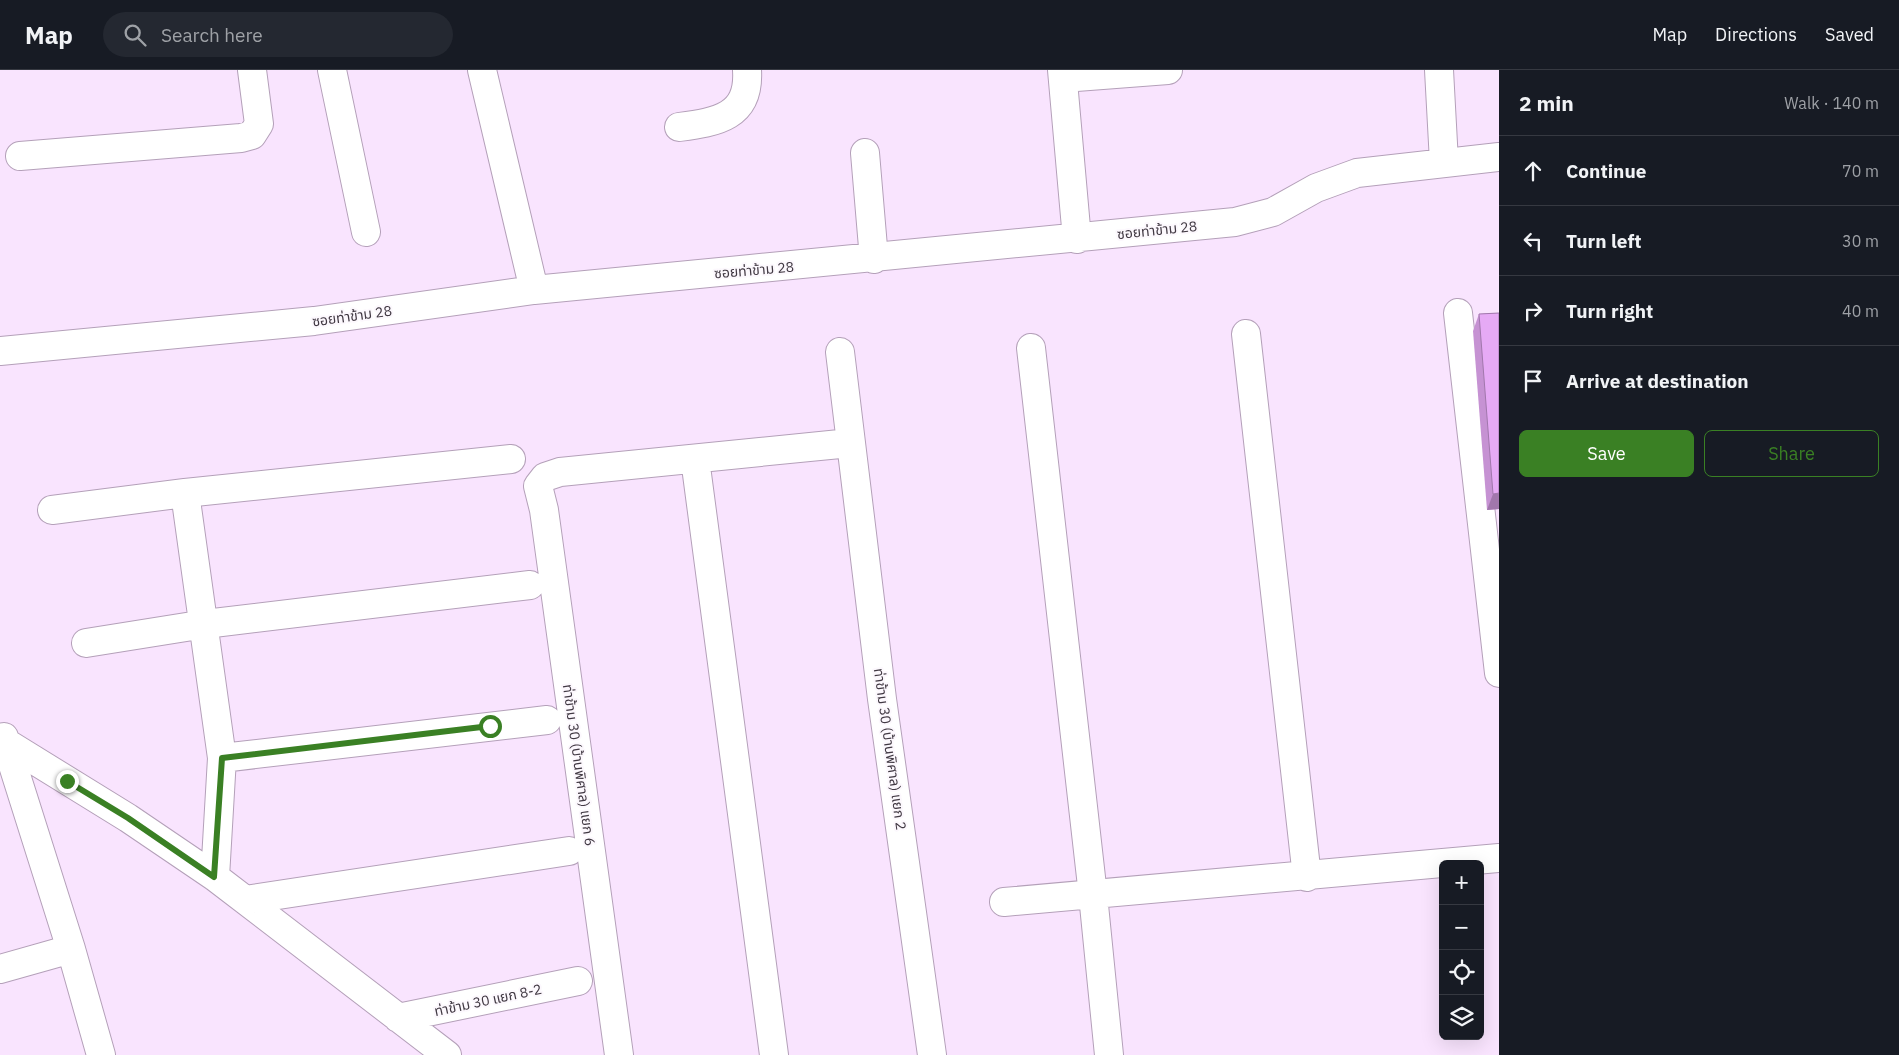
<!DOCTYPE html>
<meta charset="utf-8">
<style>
:root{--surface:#171b24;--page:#242831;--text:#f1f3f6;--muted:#9ea1a6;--line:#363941;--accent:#3a8024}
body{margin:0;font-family:"IBM Plex Sans","Noto Sans Thai",sans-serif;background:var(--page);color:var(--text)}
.controls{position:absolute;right:15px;bottom:15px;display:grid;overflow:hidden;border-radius:8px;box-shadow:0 5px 20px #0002}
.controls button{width:45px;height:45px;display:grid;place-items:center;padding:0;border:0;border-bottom:1px solid var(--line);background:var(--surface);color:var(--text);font:25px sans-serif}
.stop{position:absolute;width:15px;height:15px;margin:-11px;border:4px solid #3a8024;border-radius:50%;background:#fff}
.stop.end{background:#3a8024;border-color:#fff;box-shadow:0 1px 5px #0008}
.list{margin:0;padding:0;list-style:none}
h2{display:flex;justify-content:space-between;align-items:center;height:65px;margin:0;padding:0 20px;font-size:21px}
h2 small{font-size:16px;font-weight:400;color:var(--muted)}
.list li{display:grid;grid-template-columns:32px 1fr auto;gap:15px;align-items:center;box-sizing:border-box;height:70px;padding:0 20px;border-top:1px solid var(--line)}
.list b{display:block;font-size:19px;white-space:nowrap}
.list em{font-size:16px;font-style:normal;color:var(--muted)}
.actions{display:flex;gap:10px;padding:15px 20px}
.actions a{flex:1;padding:11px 0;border:1px solid var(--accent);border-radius:8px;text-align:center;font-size:18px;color:var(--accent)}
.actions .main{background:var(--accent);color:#fff}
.icon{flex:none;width:28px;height:28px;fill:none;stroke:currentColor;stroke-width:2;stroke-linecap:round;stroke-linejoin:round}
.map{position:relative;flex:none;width:1499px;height:985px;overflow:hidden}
header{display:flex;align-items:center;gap:30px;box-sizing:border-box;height:70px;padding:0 25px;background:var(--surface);border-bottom:1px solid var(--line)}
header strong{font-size:24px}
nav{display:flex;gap:28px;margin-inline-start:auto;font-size:18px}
.search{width:350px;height:45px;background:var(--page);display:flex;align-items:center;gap:12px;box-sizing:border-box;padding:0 18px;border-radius:28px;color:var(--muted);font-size:19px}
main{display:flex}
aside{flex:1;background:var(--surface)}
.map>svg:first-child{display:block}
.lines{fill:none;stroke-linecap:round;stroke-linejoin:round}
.minor-casing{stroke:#b4a0b9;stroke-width:30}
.minor{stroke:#fff;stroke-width:28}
.wall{fill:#c692d3}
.shaded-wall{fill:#a177ac}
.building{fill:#e6aaf5;stroke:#a177ac}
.route{stroke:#3a8024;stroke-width:6}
.labels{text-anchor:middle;stroke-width:4;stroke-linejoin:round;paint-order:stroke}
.street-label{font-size:14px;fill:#413943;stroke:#fcf8fd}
</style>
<header>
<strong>Map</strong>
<div class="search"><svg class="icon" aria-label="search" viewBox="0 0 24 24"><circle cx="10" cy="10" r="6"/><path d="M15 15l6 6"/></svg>Search here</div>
<nav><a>Map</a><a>Directions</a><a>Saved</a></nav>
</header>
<main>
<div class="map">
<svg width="1499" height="985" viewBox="0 0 1499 985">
<rect width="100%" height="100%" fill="#f9e4fe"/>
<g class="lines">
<g class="minor-casing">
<path id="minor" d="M332 0 366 162
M482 0 534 220
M1062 0 1077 169
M1439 0 1444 92
M1063 8 1168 0
M679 57C717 52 750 47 747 0
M865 83 874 189
M20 86 241 68 252 65 259 54 252 0
M1458 243 1499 603
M1246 264 1307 807
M1031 278 1093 825 1109 985
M0 281 314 251 534 220 1235 152 1273 142 1316 118 1357 103 1499 87
M840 282 882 629 932 985
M695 389 774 985
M185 423 222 688 215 807
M52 440 185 423 511 389
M86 573 205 554 530 515
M4 667 71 879 101 985
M0 669 128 748 215 807 447 985
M222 688 547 650
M245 830 569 781
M1004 832 1499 788
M0 899 71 879
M398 948 578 911
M619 985 544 440 538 416 545 407 560 402 850 373"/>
</g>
<use href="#minor" class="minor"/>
</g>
<path class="wall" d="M1499 243V439L1487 440 1473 261 1479 244Z"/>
<path class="shaded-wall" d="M1499 423V439L1487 440 1493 424Z"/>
<path class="building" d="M1499 243V423L1493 424 1479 244Z"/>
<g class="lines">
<path class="route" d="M67 711 128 748 214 807 222 688 490 656"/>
</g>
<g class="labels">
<g class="street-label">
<text transform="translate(1157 160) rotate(-6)" y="5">ซอยท่าข้าม 28</text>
<text transform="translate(754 200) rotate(-5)" y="5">ซอยท่าข้าม 28</text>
<text transform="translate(352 246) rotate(-8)" y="5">ซอยท่าข้าม 28</text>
<text transform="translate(890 679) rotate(82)" y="5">ท่าข้าม 30 (บ้านพิศาล) แยก 2</text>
<text transform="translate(579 695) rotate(82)" y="5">ท่าข้าม 30 (บ้านพิศาล) แยก 6</text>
<text transform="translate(488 930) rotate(-12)" y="5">ท่าข้าม 30 แยก 8-2</text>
</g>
</g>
</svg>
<div class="controls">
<button>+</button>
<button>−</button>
<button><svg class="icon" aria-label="locate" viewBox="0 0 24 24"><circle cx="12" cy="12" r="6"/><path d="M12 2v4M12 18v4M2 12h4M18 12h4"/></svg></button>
<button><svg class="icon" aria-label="layers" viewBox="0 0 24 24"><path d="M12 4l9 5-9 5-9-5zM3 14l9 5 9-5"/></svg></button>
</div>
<div class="stop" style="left:490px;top:656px"></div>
<div class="stop end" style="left:67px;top:711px"></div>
</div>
<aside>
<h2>2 min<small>Walk · 140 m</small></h2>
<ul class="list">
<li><svg class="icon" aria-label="ahead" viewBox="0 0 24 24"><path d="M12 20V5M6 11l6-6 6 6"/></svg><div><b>Continue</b></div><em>70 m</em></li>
<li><svg class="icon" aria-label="left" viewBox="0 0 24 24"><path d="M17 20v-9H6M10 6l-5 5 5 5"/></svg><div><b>Turn left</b></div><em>30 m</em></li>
<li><svg class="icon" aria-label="right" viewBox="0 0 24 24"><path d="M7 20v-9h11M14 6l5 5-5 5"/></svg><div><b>Turn right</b></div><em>40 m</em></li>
<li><svg class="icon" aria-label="arrive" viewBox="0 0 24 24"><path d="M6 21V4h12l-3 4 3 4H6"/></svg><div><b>Arrive at destination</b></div></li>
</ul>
<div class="actions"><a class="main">Save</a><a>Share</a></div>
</aside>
</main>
